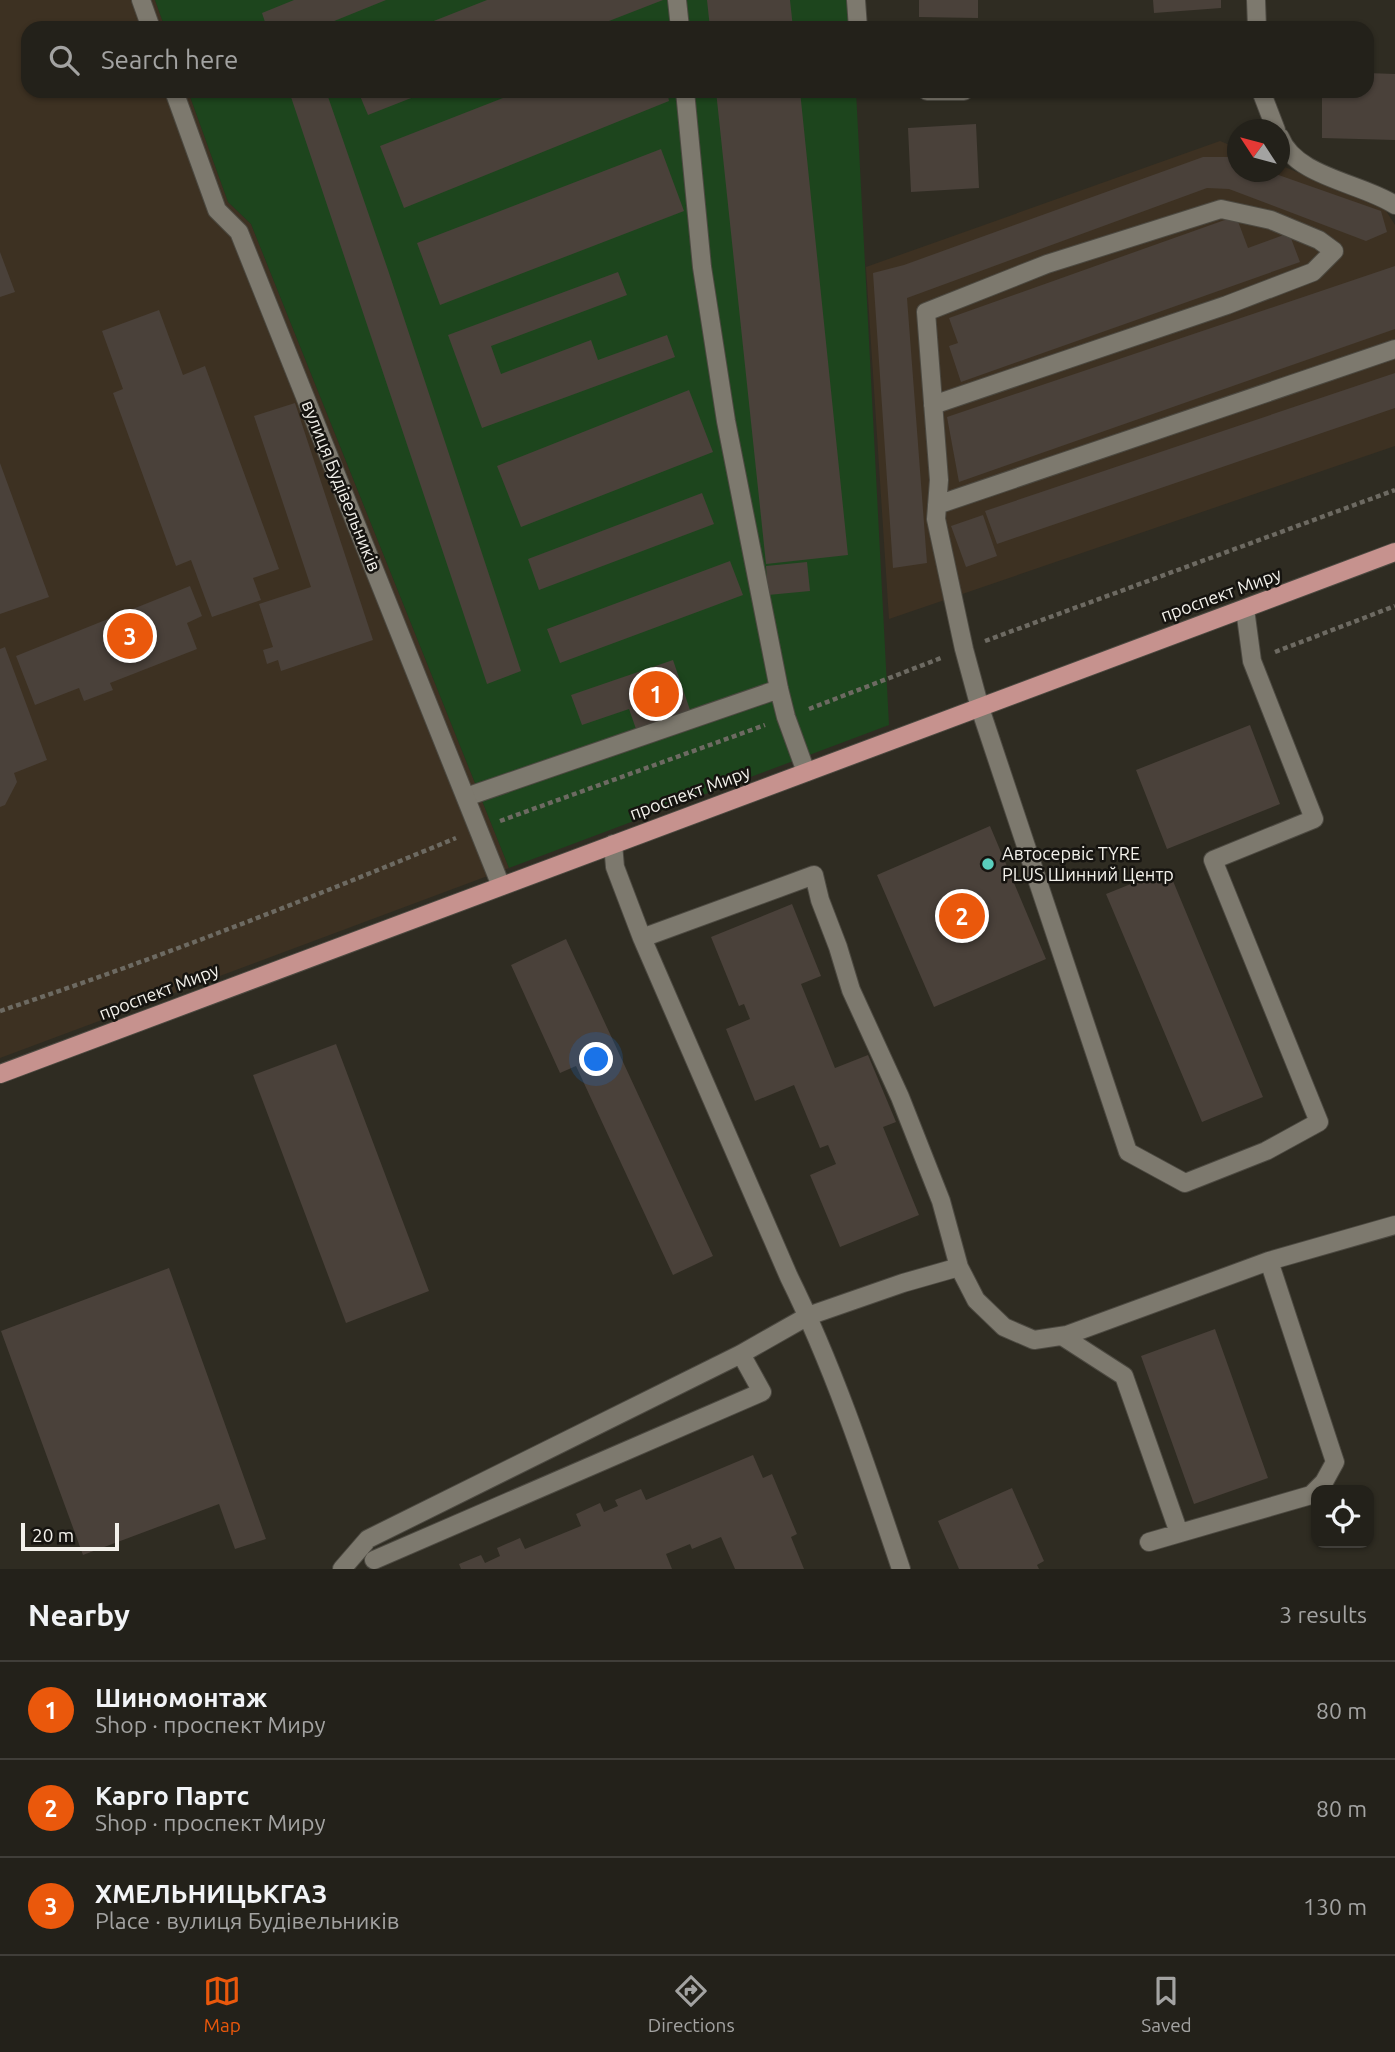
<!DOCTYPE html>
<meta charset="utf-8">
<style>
:root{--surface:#23211a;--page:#2f2e27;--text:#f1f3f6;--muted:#a3a3a2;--line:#403e39;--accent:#ea580c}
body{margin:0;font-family:Ubuntu,sans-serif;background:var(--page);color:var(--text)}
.controls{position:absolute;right:21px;bottom:21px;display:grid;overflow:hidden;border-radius:14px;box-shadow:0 2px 5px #0004}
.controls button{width:63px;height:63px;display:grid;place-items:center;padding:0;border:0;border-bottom:2px solid var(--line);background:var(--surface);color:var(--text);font:35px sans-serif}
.compass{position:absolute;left:1227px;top:119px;width:63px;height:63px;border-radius:50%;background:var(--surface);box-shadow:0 2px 5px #0004;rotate:306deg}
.scale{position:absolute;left:21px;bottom:18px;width:98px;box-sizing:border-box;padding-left:7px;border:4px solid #f3f1eb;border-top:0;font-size:19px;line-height:24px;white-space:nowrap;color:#f3f1eb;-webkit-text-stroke:5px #161410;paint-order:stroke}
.you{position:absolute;left:597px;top:1060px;width:24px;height:24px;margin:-18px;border:5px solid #fff;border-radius:50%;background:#1a73e8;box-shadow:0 0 0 10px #1a73e833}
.badge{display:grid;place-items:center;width:46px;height:46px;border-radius:50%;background:var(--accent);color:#fff;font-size:23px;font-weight:700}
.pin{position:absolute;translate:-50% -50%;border:4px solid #fff;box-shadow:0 2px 7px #0006}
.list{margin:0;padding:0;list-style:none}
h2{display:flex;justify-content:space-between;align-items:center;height:91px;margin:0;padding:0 28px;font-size:30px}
h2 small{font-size:23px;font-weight:400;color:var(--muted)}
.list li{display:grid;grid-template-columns:46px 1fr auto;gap:21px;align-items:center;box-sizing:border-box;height:98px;padding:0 28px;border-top:2px solid var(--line)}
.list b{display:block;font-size:26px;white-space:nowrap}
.list p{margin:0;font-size:23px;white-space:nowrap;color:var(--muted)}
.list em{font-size:23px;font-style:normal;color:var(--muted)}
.icon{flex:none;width:38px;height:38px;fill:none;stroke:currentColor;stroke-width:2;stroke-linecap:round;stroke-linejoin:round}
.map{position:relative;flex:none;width:1395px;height:1569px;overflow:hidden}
.search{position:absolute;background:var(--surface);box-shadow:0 2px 5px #0004;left:21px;right:21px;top:21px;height:77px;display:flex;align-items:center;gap:18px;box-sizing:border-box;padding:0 24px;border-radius:21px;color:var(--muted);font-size:26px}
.sheet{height:385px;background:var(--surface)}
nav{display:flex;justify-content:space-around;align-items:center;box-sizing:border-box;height:98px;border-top:2px solid var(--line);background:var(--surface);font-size:19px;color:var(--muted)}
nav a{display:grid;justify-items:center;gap:4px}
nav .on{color:var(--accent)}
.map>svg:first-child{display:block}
.industrial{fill:#3d3122}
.green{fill:#1d451d}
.building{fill:#4a413a}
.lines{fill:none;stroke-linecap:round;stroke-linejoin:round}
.lane-casing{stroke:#4c4941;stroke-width:20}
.street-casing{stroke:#4c4941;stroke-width:20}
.primary-casing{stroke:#4c4941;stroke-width:20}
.path{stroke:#6d6a62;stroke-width:4.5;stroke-dasharray:5 3.5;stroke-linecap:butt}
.lane{stroke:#7d796e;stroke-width:18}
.street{stroke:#7d796e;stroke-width:18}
.primary{stroke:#c6928e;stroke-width:18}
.poi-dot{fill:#5acebd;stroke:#161410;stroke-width:2.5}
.labels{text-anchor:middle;stroke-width:5;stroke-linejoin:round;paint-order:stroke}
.street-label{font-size:18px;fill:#f3f1eb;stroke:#161410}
.poi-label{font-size:18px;fill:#f3f1eb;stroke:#161410;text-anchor:start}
</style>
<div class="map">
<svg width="1395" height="1569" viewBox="0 0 1395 1569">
<rect width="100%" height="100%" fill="#2f2c22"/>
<path class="industrial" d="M0 0H155L165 28H28V91H188L228 202 251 224 509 868 0 1058Z
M1220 141 1237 148 1238 172H1280V165L1385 209 1395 225V446L889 619 866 267Z"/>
<path class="green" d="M155 0H851L853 28H165Z
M188 91H856L889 725 509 868 251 224 228 202Z"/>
<path class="building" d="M294 0H386L317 28H267L262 13Z
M487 0H663L591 28H416Z
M707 0H790L793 28H710Z
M919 0H978V18L919 17Z
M1153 0H1221V8L1154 13Z
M1367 73 1395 74V140L1322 138V91H1367Z
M289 91H326L388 270 521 671 487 684Z
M358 91H429L368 115Z
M521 91H667L669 101 404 208 380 146Z
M716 91H800L848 555 766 564Z
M976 124 979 188 911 192 908 128Z
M661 149 684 211 440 305 417 243Z
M1203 157H1230L1238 160V172H1270L1381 211 1387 232 1366 241 1229 189 1207 188 907 298 927 563 893 568 873 273 904 265Z
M1236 216 1248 248 1289 233 1300 262 961 382 949 346 958 343 949 318Z
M0 252 15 292 0 297Z
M1395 266V329L959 482 947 417Z
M618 272 627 295 491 346 501 374 591 340 598 360 667 335 675 357 482 428 448 335Z
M159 310 183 375 205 366 279 569 253 578 261 600 212 617 191 560 176 566 113 393 123 389 102 331Z
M1395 373V408L997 544 985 511Z
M689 390 713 452 521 527 497 466Z
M295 403 373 640 281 671 278 660 267 664 263 650 273 647 259 604 311 587 254 416Z
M0 463 49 597 0 614Z
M702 493 714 524 539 590 528 559Z
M983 515 997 556 966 567 951 526Z
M730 561 743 595 560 663 547 629Z
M807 562 810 591 768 595 766 566Z
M190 586 202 616 187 623 197 649 110 683 113 690 84 701 79 688 35 705 16 656Z
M5 647 47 760 14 773 17 782 5 805 0 807V649Z
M673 660 690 710 636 729 629 709 582 725 571 695Z
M1250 725 1280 804 1167 849 1136 770Z
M990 826 1046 959 934 1007 877 875Z
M1168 869 1263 1097 1202 1122 1106 894Z
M792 904 821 976 801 984 835 1068 868 1055 896 1122 883 1127 919 1215 840 1247 810 1175 836 1164 828 1145 820 1148 794 1085 755 1101 726 1029 750 1019 744 1004 739 1006 711 937Z
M566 939 713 1256 673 1275 576 1066 560 1073 511 965Z
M336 1044 429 1291 346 1323 253 1075Z
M169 1268 266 1539 235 1549 219 1504 83 1555 1 1331Z
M1215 1329 1268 1478 1194 1504 1141 1356Z
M753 1455 763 1478 772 1474 797 1534 791 1537 804 1569H735L721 1537 692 1549 690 1544 666 1554 672 1569H461L459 1564 481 1555 485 1563 500 1556 497 1548 520 1538 525 1549 581 1526 576 1514 600 1503 604 1512 618 1506 615 1500 641 1489 646 1500Z
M1012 1488 1044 1561 1037 1565 1039 1569H959L938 1521Z"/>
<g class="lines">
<g class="lane-casing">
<path id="lane" d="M677 0 680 28
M685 91 702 267 726 421 779 689 786 717 806 772
M933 405 1227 305 1313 272 1334 251 1319 240 1271 220 1221 209 1047 264 926 312 939 480 936 519 964 649 980 708 1128 1152 1185 1183 1266 1151 1319 1122 1213 860 1314 819 1252 661 1245 609
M937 505 1395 349
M466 797 779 689
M613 844 615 867 642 938 789 1277C835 1370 868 1471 901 1569
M642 938 814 875 820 900 838 947 851 990 900 1097 941 1201 959 1267
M1062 1336 1124 1376 1179 1533
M1149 1542 1311 1495 1324 1482 1335 1462 1269 1261
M374 1560 762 1392 741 1354
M342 1569 368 1539 741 1354 808 1316 903 1283 959 1267 976 1300 1004 1327 1034 1340 1067 1335 1269 1261 1395 1225"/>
</g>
<g class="street-casing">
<path id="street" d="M141 0 151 28
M856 0 858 28
M1256 0 1257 28
M174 91 217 210 239 232 501 886
M927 91H964
M1261 91 1276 130
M1280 137C1295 177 1362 183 1395 205"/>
</g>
<g class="primary-casing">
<path id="primary" d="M0 1074 1395 552"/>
</g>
<path class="path" d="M985 641 1395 490
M1275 652 1395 606
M809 709 941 658
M500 821 765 725
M0 1011C154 960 306 900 456 838"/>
<use href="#lane" class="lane"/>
<use href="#street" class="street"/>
<use href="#primary" class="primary"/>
</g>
<circle class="poi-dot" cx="988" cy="864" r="7"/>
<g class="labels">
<g class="street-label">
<text transform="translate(341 486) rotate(68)" y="6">вулиця Будівельників</text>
<text transform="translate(1221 595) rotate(-20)" y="6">проспект Миру</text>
<text transform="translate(690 793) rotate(-20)" y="6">проспект Миру</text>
<text transform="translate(159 992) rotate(-21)" y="6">проспект Миру</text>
</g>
<g class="poi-label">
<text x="1002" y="860">Автосервіс TYRE<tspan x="1002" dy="21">PLUS Шинний Центр</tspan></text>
</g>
</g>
</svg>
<div class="controls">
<button><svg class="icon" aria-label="locate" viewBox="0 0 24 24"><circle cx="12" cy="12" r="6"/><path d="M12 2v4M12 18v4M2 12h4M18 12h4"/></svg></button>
</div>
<svg class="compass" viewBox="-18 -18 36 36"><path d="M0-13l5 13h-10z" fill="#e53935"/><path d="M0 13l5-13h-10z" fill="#a3a3a2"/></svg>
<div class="scale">20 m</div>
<div class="you"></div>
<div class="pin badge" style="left:656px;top:694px">1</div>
<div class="pin badge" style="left:962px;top:916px">2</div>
<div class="pin badge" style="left:130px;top:636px">3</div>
<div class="search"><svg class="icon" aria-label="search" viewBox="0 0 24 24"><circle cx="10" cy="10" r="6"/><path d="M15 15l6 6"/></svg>Search here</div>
</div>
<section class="sheet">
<h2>Nearby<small>3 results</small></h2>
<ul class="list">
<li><span class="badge">1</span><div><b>Шиномонтаж</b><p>Shop · проспект Миру</p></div><em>80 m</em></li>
<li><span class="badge">2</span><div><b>Карго Партс</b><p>Shop · проспект Миру</p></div><em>80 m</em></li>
<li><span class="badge">3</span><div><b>ХМЕЛЬНИЦЬКГАЗ</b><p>Place · вулиця Будівельників</p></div><em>130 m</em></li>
</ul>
</section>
<nav>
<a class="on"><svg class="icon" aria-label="map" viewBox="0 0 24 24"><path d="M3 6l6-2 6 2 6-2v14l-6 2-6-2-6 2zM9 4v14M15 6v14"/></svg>Map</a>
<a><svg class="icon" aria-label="directions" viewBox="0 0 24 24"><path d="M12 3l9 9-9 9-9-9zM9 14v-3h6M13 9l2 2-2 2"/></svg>Directions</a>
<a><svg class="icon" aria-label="saved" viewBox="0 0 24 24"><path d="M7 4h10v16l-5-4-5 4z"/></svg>Saved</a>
</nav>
